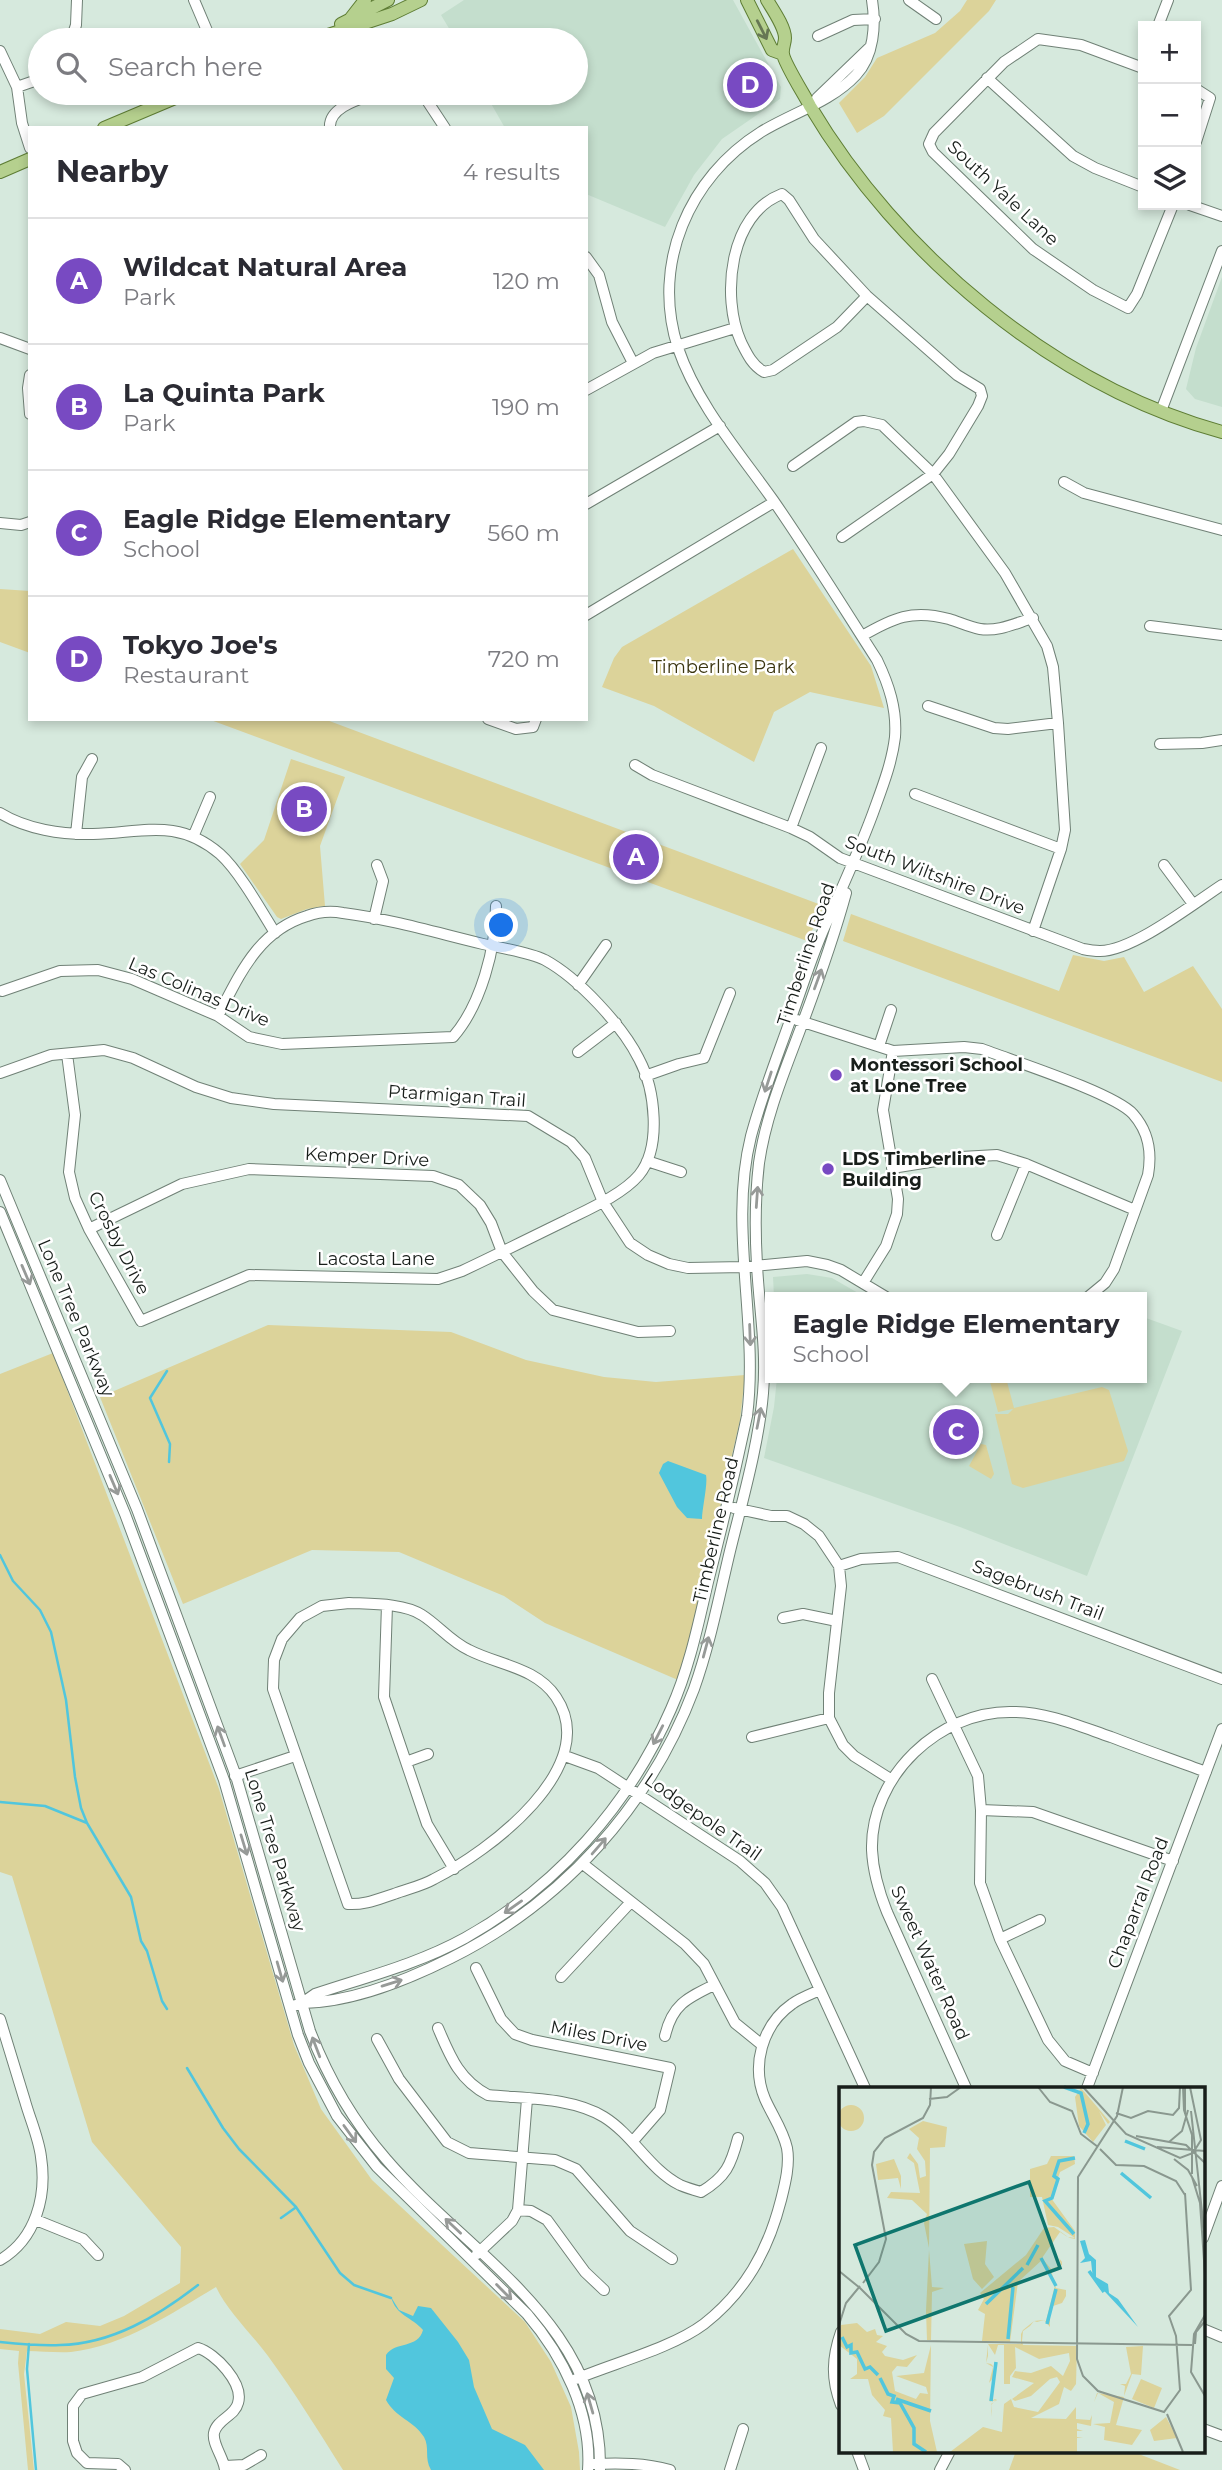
<!DOCTYPE html>
<meta charset="utf-8">
<style>
:root{--surface:#fff;--page:#f7f7f7;--text:#2b2b33;--muted:#7c7c81;--line:#e1e1e2;--accent:#784ac2}
body{margin:0;font-family:Montserrat,sans-serif;background:var(--page);color:var(--text)}
.controls{position:absolute;right:21px;top:21px;display:grid;overflow:hidden;border-radius:0px;box-shadow:0 4px 10px #0003}
.controls button{width:63px;height:63px;display:grid;place-items:center;padding:0;border:0;border-bottom:2px solid var(--line);background:var(--surface);color:var(--text);font:35px sans-serif}
.you{position:absolute;left:502px;top:926px;width:24px;height:24px;margin:-18px;border:5px solid #fff;border-radius:50%;background:#1a73e8;box-shadow:0 0 0 10px #1a73e833}
.badge{display:grid;place-items:center;width:46px;height:46px;border-radius:50%;background:var(--accent);color:#fff;font-size:23px;font-weight:700}
.pin{position:absolute;translate:-50% -50%;border:4px solid #fff;box-shadow:0 2px 7px #0006}
.popup{position:absolute;left:765px;top:1292px;width:382px;height:91px;box-sizing:border-box;display:grid;place-content:center;border-radius:0px;background:var(--surface);filter:drop-shadow(0 2px 5px #0005);font-size:23px;white-space:nowrap;color:var(--muted)}
.popup b{font-size:26px;color:var(--text)}
.popup::after{content:'';position:absolute;left:50%;top:100%;margin-left:-14px;border:14px solid transparent;border-top-color:var(--surface)}
.list{margin:0;padding:0;list-style:none}
h2{display:flex;justify-content:space-between;align-items:center;height:91px;margin:0;padding:0 28px;font-size:30px}
h2 small{font-size:23px;font-weight:400;color:var(--muted)}
.list li{display:grid;grid-template-columns:46px 1fr auto;gap:21px;align-items:center;box-sizing:border-box;height:126px;padding:0 28px;border-top:2px solid var(--line)}
.list b{display:block;font-size:26px;white-space:nowrap}
.list p{margin:0;font-size:23px;white-space:nowrap;color:var(--muted)}
.list em{font-size:23px;font-style:normal;color:var(--muted)}
.icon{flex:none;width:38px;height:38px;fill:none;stroke:currentColor;stroke-width:2;stroke-linecap:round;stroke-linejoin:round}
.map{position:relative;flex:none;width:1222px;height:2470px;overflow:hidden}
.search{position:absolute;background:var(--surface);box-shadow:0 4px 10px #0003;left:28px;top:28px;width:560px;height:77px;display:flex;align-items:center;gap:18px;box-sizing:border-box;padding:0 24px;border-radius:38px;color:var(--muted);font-size:26px}
.panel{position:absolute;background:var(--surface);box-shadow:0 4px 10px #0003;left:28px;top:126px;width:560px;height:595px;border-radius:0px}
.map>svg:first-child{display:block}
.built{fill:#c4decd}
.green{fill:#dcd39a}
.water{fill:#51c6dd}
.lines{fill:none;stroke-linecap:round;stroke-linejoin:round}
.stream{stroke:#51c6dd;stroke-width:2.5}
.minor-casing{stroke:#708176;stroke-width:12}
.major-casing{stroke:#5e7d34;stroke-width:14}
.minor{stroke:#fff;stroke-width:10}
.major{stroke:#b5d08e;stroke-width:12}
.oneway{stroke:#667754}
.oneway2{stroke:#979a98}
.poi-dot{fill:#784ac2;stroke:#fff;stroke-width:2.5}
.labels{text-anchor:middle;stroke-width:5;stroke-linejoin:round;paint-order:stroke}
.street-label{font-size:18px;fill:#181e1a;stroke:#fff}
.park-label{font-size:18px;fill:#3a340f;stroke:#fff}
.poi-label{font-size:18px;font-weight:bold;fill:#181e1a;stroke:#fff;text-anchor:start}
.inset-river{fill:none;stroke:#51c6dd;stroke-width:3.5}
.inset-road{fill:none;stroke:#8a988f;stroke-width:2}
.view{fill:#0f766e;fill-opacity:0.15;stroke:#0f766e;stroke-width:3.5}
.inset-edge{fill:none;stroke:#181e1a;stroke-width:3.5}
</style>
<div class="map">
<svg width="1222" height="2470" viewBox="0 0 1222 2470">
<rect width="100%" height="100%" fill="#d6e9dd"/>
<path class="built" d="M464 0H733L781 87 780 99 722 139 694 175 665 227 586 194V128H505L485 93H576V40H456L441 15Z
M1222 277V407L1195 399 1186 389 1196 348Z
M807 1274 832 1278 865 1297H774L773 1277Z
M1146 1318 1182 1331 1087 1576 960 1527 764 1458 774 1407 777 1378H1024L1025 1380 1035 1378H1142V1321Z"/>
<path class="green" d="M967 0H996L989 11 884 116 857 133 839 103 865 77 877 58 935 33 960 11Z
M793 549 871 666 884 708 810 692 774 712 754 762 654 706 602 687 614 658 622 647Z
M0 589 30 591V653L0 642Z
M208 719H324L824 906 807 941Z
M291 759 345 777 320 846 325 906 307 909 281 919 277 917 240 864 264 840Z
M851 914 1059 991 1073 955 1104 961 1124 957 1144 992 1193 966 1222 1009V1082L843 941Z
M268 1325 451 1332 526 1360 604 1377 656 1382 745 1375 740 1420 696 1613 678 1680 545 1623 504 1596 399 1552 312 1550 183 1604 100 1397Z
M53 1353 219 1789 294 2045 321 2109 372 2180 525 2322 551 2362 571 2407 579 2452 580 2470H343C319 2432 295 2393 268 2356 251 2333 228 2312 216 2287 172 2313 124 2346 71 2352 57 2353 41 2351 27 2351L24 2374 34 2470H28L18 2363 19 2351 0 2349V2329L40 2334 66 2322 100 2326 124 2316 180 2283 181 2247 92 2142 12 1876 0 1872V1374Z
M989 1378H1006L1014 1408 1102 1387 1109 1390 1128 1451 1124 1461 1023 1488 1012 1484 995 1414H1008L1013 1409 998 1412Z
M981 1444 986 1445 994 1474 991 1479 969 1466Z
M1016 2451H1131L1180 2470H1009Z"/>
<path class="water" d="M668 1461 706 1475C708 1484 702 1509 702 1519L687 1518 677 1507 659 1473 663 1464Z
M391 2297 399 2310 413 2316 418 2306 431 2308 458 2342 469 2360 474 2387 492 2429 525 2445 544 2470H431C424 2458 430 2448 424 2437 414 2421 395 2417 386 2400L394 2378 386 2369V2355C395 2341 418 2349 423 2330 412 2317 396 2316 391 2297Z"/>
<g class="lines">
<path class="stream" d="M167 1371 150 1398 170 1444 169 1462
M0 1555 13 1581 40 1610 51 1632 66 1700 75 1777 81 1808 87 1823 131 1897 141 1941 147 1951 162 2001 167 2009
M0 1802 45 1806 87 1823
M187 2068 223 2128 239 2149 296 2207 340 2273 354 2285 391 2298
M281 2218 295 2208
M0 2342C20 2344 40 2346 60 2345 112 2344 158 2316 198 2285
M29 2344 27 2369 36 2470"/>
<g class="minor-casing">
<path id="minor" d="M194 0 211 40
M909 0 936 19
M1158 26 1168 0
M818 36 853 20 875 19
M71 40 76 25 77 0
M0 51 17 87 22 123 30 148
M1143 68 1081 45 1038 39 1004 62 934 133 929 144 933 152 1033 249 1093 290 1128 308 1137 294 1173 205
M987 78 1073 156 1095 168 1143 187
M17 87 40 79
M1196 89 1210 98 1196 142
M422 93 445 128
M817 98 870 47
M330 128C328 107 360 99 377 93
M1190 205 1222 216
M586 257 599 275 612 322 633 363
M0 338 30 349
M30 375 28 388 30 414
M586 390 653 353 735 328
M1161 411 1222 251
M793 466 856 422 864 421 882 425 933 474 1005 573 1047 646 1053 667 1058 723 1065 830 1061 849 1033 931
M1064 482 1084 493 1222 530
M586 504 720 426
M0 523 21 525 30 522
M842 537 933 474 949 454 978 406 982 396 980 389 957 375 867 296 814 239 789 200 782 194C729 214 721 297 741 342 747 354 752 365 764 372L773 370 837 327 867 296
M586 615 774 502
M1150 626 1222 635
M862 636C893 618 912 609 949 619 959 622 969 627 980 629 998 632 1016 623 1033 618
M928 706 994 728 1008 729 1058 723
M488 719 516 729 533 727 536 719
M1160 744 1202 743 1222 740
M635 765 652 775 791 828 810 837 840 858 1083 949C1088 950 1094 951 1100 951 1133 951 1193 904 1222 885
M915 794 1061 849
M0 813C26 829 62 835 93 834 141 833 177 817 220 854 239 871 261 910 275 933
M791 828 821 748
M76 834 82 777 92 759
M193 837 210 797
M1164 865 1193 904
M374 919 383 881 377 865
M578 985 606 945
M2 991 60 971 98 970 132 979 218 1016 249 1037 282 1044 453 1037C481 1005 496 948 496 906
M797 1020 893 1051 964 1047 982 1049C1013 1061 1114 1093 1133 1114 1149 1132 1152 1152 1148 1175L1114 1269 1105 1283 1088 1297
M879 1046 891 1010
M578 1052 616 1023
M67 1054 75 1115 69 1172 75 1198 89 1229 141 1321 249 1275 438 1279 462 1271C498 1254 532 1237 567 1220 589 1209 623 1194 639 1175 662 1147 655 1089 639 1059 622 1025 578 978 545 960 529 952 501 948 483 944 437 933 390 919 343 913 332 911 318 912 307 916 258 931 240 974 218 1016
M0 1073 51 1055 104 1050 133 1058 196 1087 231 1098 274 1104 528 1116 571 1142 585 1158 603 1202 630 1243 648 1255 669 1264 688 1268 744 1267 807 1261 827 1265 841 1270 886 1297
M645 1076 679 1064 704 1058 730 993
M647 1161 681 1172
M892 1168 961 1157 997 1155 1026 1164 1135 1210
M0 1180 137 1509 236 1776 310 2031C328 2078 353 2121 386 2159 470 2257 603 2323 600 2470
M0 1212 125 1514 224 1780 298 2035 309 2063 337 2116 377 2167 527 2314C563 2356 592 2413 588 2470
M89 1229 182 1184 249 1169 433 1176 459 1185 480 1205 491 1223 502 1252 533 1291 553 1310 638 1332 670 1331
M997 1235 1026 1164
M863 1283 886 1246 897 1214 898 1199 883 1110 893 1051
M734 1508 771 1516H787L804 1524 819 1536 839 1566 841 1586 829 1693V1718L843 1745 854 1756 892 1780
M839 1566 861 1559 898 1557 1222 1679
M349 1603C370 1604 404 1603 422 1615 438 1625 451 1642 469 1650 498 1665 536 1667 556 1697 603 1767 488 1852 434 1879 422 1886 407 1889 394 1894 378 1899 365 1905 348 1904L273 1689 274 1660 282 1639 300 1618 322 1606Z
M387 1605 384 1697 427 1824 454 1869
M783 1618 803 1614 837 1621
M932 1679 978 1776 981 1810 980 1883 1000 1939 1048 2040 1065 2061 1093 2073
M752 1737 829 1718
M565 1756 598 1768 740 1861 765 1883 782 1907 865 2088
M406 1762 428 1754
M235 1776 295 1756
M981 1810 1033 1812 1173 1861
M583 1864 685 1944 704 1964 735 2023 761 2044
M1000 1939 1040 1920
M476 1968 501 2019 515 2034 532 2040 670 2068 660 2110 633 2141
M561 1977 630 1903
M303 2003C354 2002 407 1980 451 1958 563 1902 650 1806 694 1689 710 1644 719 1597 730 1551 742 1502 759 1443 763 1393 767 1349 759 1307 757 1265 755 1231 755 1197 759 1163 766 1114 786 1068 803 1022 819 979 834 937 846 893
M290 2007 302 2003 315 1994C366 1977 418 1964 465 1938 556 1887 629 1806 671 1709 689 1669 698 1625 708 1582 722 1527 735 1472 747 1416 759 1323 728 1228 751 1136 762 1095 778 1055 792 1015 803 985 812 955 825 926 842 888 859 851 873 813 882 788 892 763 895 737 897 709 889 685 877 660 843 607 809 552 773 500 739 452 697 404 678 348 651 264 689 177 761 132 792 113 831 102 856 75 874 56 876 25 872 0
M0 2019C8 2046 17 2074 25 2101 30 2119 39 2139 41 2157 47 2196 36 2239 0 2260
M438 2028C450 2056 459 2080 488 2095 525 2099 571 2097 604 2117 633 2135 650 2170 680 2185 687 2188 694 2190 701 2192 726 2177 731 2165 738 2138
M665 2036C672 2005 687 1998 714 1985
M377 2039 399 2079 447 2142 469 2153 555 2160 576 2169 630 2231 672 2259
M966 2088 887 1912C879 1892 873 1872 872 1850 870 1776 940 1710 1013 1712 1047 1712 1079 1726 1111 1737 1142 1749 1174 1760 1206 1772
M1087 2088 1222 1729
M518 2210 531 2211 547 2220 585 2272 604 2290
M36 2220 83 2239 98 2255
M1203 2238 1222 2186
M477 2254 512 2221 518 2210 527 2099
M1203 2329 1222 2337
M841 2332C832 2358 831 2379 841 2405
M576 2379C614 2363 672 2348 704 2324 745 2292 768 2251 781 2200 785 2184 790 2165 787 2148 783 2130 772 2115 765 2099 751 2066 762 2025 792 2004 800 1998 811 1994 820 1990
M1203 2429 1222 2436
M857 2451 864 2470
M594 2464C620 2463 645 2463 670 2470
M225 2466 244 2465 261 2455
M125 2470 118 2464 87 2463 77 2453 73 2441V2406L82 2394 142 2377 198 2348C215 2353 244 2383 238 2403 235 2416 217 2419 214 2433 212 2444 224 2458 225 2470
M730 2470 743 2429
M940 2470 950 2451"/>
</g>
<g class="major-casing">
<path id="major" d="M747 0 772 50 783 54
M767 0C773 10 785 27 785 38 785 43 782 49 783 54 784 63 805 96 810 106 898 254 1054 386 1222 432
M351 18 365 0
M341 24 388 0
M313 40 392 14 421 0
M104 128 187 93
M0 172 30 159"/>
</g>
<use href="#minor" class="minor"/>
<use href="#major" class="major"/>
</g>
<defs><path id="oneway-shaft" d="M-6 0H5M1.5-3L5.5 0L1.5 3" fill="none" stroke-width="1.6" stroke-linecap="round" stroke-linejoin="round" transform="scale(1.75)"/></defs>
<use class="oneway" href="#oneway-shaft" transform="translate(762 30) rotate(63)"/>
<g class="oneway2">
<use href="#oneway-shaft" transform="translate(818 979) rotate(-70)"/>
<use href="#oneway-shaft" transform="translate(768 1082) rotate(108)"/>
<use href="#oneway-shaft" transform="translate(757 1197) rotate(-86)"/>
<use href="#oneway-shaft" transform="translate(26 1275) rotate(67)"/>
<use href="#oneway-shaft" transform="translate(750 1335) rotate(88)"/>
<use href="#oneway-shaft" transform="translate(759 1418) rotate(-79)"/>
<use href="#oneway-shaft" transform="translate(114 1485) rotate(67)"/>
<use href="#oneway-shaft" transform="translate(706 1647) rotate(-75)"/>
<use href="#oneway-shaft" transform="translate(658 1735) rotate(117)"/>
<use href="#oneway-shaft" transform="translate(221 1736) rotate(-110)"/>
<use href="#oneway-shaft" transform="translate(244 1845) rotate(73)"/>
<use href="#oneway-shaft" transform="translate(599 1846) rotate(-49)"/>
<use href="#oneway-shaft" transform="translate(513 1907) rotate(145)"/>
<use href="#oneway-shaft" transform="translate(280 1972) rotate(74)"/>
<use href="#oneway-shaft" transform="translate(392 1983) rotate(-17)"/>
<use href="#oneway-shaft" transform="translate(316 2047) rotate(-111)"/>
<use href="#oneway-shaft" transform="translate(350 2134) rotate(54)"/>
<use href="#oneway-shaft" transform="translate(453 2226) rotate(-137)"/>
<use href="#oneway-shaft" transform="translate(504 2292) rotate(45)"/>
<use href="#oneway-shaft" transform="translate(590 2403) rotate(-106)"/>
</g>
<g class="poi-dot">
<circle cx="836" cy="1075" r="7"/>
<circle cx="828" cy="1169" r="7"/>
</g>
<g class="labels">
<g class="street-label">
<text transform="translate(1003 193) rotate(43)" y="6">South Yale Lane</text>
<text transform="translate(935 875) rotate(21)" y="6">South Wiltshire Drive</text>
<text transform="translate(806 954) rotate(-72)" y="6">Timberline Road</text>
<text transform="translate(199 992) rotate(23)" y="6">Las Colinas Drive</text>
<text transform="translate(457 1096) rotate(4)" y="6">Ptarmigan Trail</text>
<text transform="translate(367 1157) rotate(3)" y="6">Kemper Drive</text>
<text transform="translate(119 1243) rotate(63)" y="6">Crosby Drive</text>
<text x="376" y="1265">Lacosta Lane</text>
<text transform="translate(76 1318) rotate(67)" y="6">Lone Tree Parkway</text>
<text transform="translate(716 1530) rotate(-77)" y="6">Timberline Road</text>
<text transform="translate(1038 1590) rotate(21)" y="6">Sagebrush Trail</text>
<text transform="translate(703 1817) rotate(35)" y="6">Lodgepole Trail</text>
<text transform="translate(275 1850) rotate(73)" y="6">Lone Tree Parkway</text>
<text transform="translate(1138 1903) rotate(-69)" y="6">Chaparral Road</text>
<text transform="translate(930 1963) rotate(66)" y="6">Sweet Water Road</text>
<text transform="translate(599 2036) rotate(11)" y="6">Miles Drive</text>
</g>
<g class="park-label">
<text x="723" y="673">Timberline Park</text>
</g>
<g class="poi-label">
<text x="850" y="1071">Montessori School<tspan x="850" dy="21">at Lone Tree</tspan></text>
<text x="842" y="1165">LDS Timberline<tspan x="842" dy="21">Building</tspan></text>
</g>
</g>
<g transform="translate(839 2087)">
<rect width="366" height="366" fill="#d6e9dd"/>
<path d="M242 1 271 35 269 37 260 24 267 38 254 55 240 39 236 10ZM-1 31a13 13 0 1 1 26 0a13 13 0 1 1-26 0ZM84 34 108 40 106 60 91 61 90 161 85 136 88 127 73 113 48 111 52 105 81 106 75 76 68 71 71 66 79 77 81 91 87 89 86 74 78 62 80 51 70 42ZM212 69H235L236 77 221 85 212 111 236 144V152L231 151 227 149 221 145 203 171 212 182 222 178 220 171 223 175V178L212 183 217 201 227 203V209L223 216 211 220V240L205 233 198 235 195 234 191 239 184 244 183 254 184 258 238 259 237 297 232 304 225 300 220 317 192 331 227 332 237 320V332L251 333 253 328 252 339 238 336V342L244 344H238V350L244 351H238V365H111L144 340 163 345 165 317 172 312 175 320 199 325 221 295 218 290 211 292 192 309 176 314 173 312 195 296 173 290 176 284 192 286 212 279 224 289 231 274 230 266 200 272 176 260 177 281 171 289V297H165V258H159L156 268 149 257V269L147 276 152 277 154 279V291L150 296V312L152 315 154 313 156 312 158 313 152 317 153 324V330L152 318 157 313 151 315 150 312V296L154 280 147 276 149 258V257H182V247L184 243 195 234 204 233 207 234 216 198 203 173 179 195 171 255 143 254 146 227 139 223 145 212 141 206 187 168 205 141 215 140 229 150 236 151 219 140 209 138 203 110H191V82L208 77ZM55 72 62 89V102L59 91 39 93 37 77ZM148 154 146 177 155 190 143 202 134 192 125 157ZM90 163 93 200 105 201 93 205 92 253H88L87 224ZM18 236 28 245 36 242 38 248 44 249 37 255 48 259 43 265 46 269 64 273 78 268 68 280 58 279 53 285 56 304 77 312 81 306 89 307 87 300 57 289 85 286 92 258 91 334 98 365H54L52 331 44 329 46 323 33 308 29 292H11L18 287V272L0 258 2 238ZM304 259 302 288 293 287 285 309 286 299 281 297H287L292 287 287 260ZM302 292 323 301 315 321 293 312ZM259 306 255 315 258 306 285 310 277 338 303 343 293 358 265 353 266 340 254 337 271 336 275 315ZM327 330 338 351 315 354 311 343Z" fill="#dcd39a"/>
<path d="M246 153 250 167 257 173V190L269 197 270 206 279 212 299 240 254 192 252 174 241 176 246 171 241 154Z" fill="#51c6dd"/>
<path class="inset-river" d="M225 0 242 6 249 37 245 46M286 54 306 62M282 86 312 111M235 147 206 114 213 111 219 92 215 89 220 74 236 71M202 171 217 199M188 178 199 158M250 184 265 205M147 217 184 181M208 237 217 202M3 250 8 260 12 258V266L18 265 26 282 31 280 39 288M169 252 174 200M41 291 49 307 55 309 53 315 61 316 75 341V357L87 365M57 312 92 324M152 314 157 275"/>
<path class="inset-road" d="M199 0 211 15 233 24 242 47 259 60M244 0 287 47 341 71 354 66 362 53 351 0M284 0 278 29 239 90 238 272 244 289 259 304 325 325 341 303 337 249 330 229 352 203 346 106M344 0 345 23 353 48V87M346 0V27M90 12 108 10 122 0M352 24 366 152M277 26 292 31 309 24 334 28 340 21 341 0M297 49 347 58 366 76M330 55 343 44 349 23M318 60 366 64M261 62 277 78 305 79 337 94 346 108M335 72 349 83 358 99M353 90 361 116 366 188M0 184 21 201M24 196 40 175 47 152 33 78 35 65 46 51 84 31 91 18 92 0M20 200 67 247 80 254 353 258M366 228 355 247 352 285 366 309M0 238 7 216 21 199M356 257 357 245 366 234M328 327 344 365"/>
<path class="view" d="M190 95 221 181 47 244 16 158Z"/>
<rect width="366" height="366" class="inset-edge"/>
</g>
</svg>
<div class="controls">
<button>+</button>
<button>−</button>
<button><svg class="icon" aria-label="layers" viewBox="0 0 24 24"><path d="M12 4l9 5-9 5-9-5zM3 14l9 5 9-5"/></svg></button>
</div>
<div class="you"></div>
<div class="pin badge" style="left:636px;top:857px">A</div>
<div class="pin badge" style="left:304px;top:809px">B</div>
<div class="pin badge" style="left:956px;top:1432px">C</div>
<div class="popup"><b>Eagle Ridge Elementary</b>School</div>
<div class="pin badge" style="left:750px;top:85px">D</div>
<div class="search"><svg class="icon" aria-label="search" viewBox="0 0 24 24"><circle cx="10" cy="10" r="6"/><path d="M15 15l6 6"/></svg>Search here</div>
<section class="panel">
<h2>Nearby<small>4 results</small></h2>
<ul class="list">
<li><span class="badge">A</span><div><b>Wildcat Natural Area</b><p>Park</p></div><em>120 m</em></li>
<li><span class="badge">B</span><div><b>La Quinta Park</b><p>Park</p></div><em>190 m</em></li>
<li><span class="badge">C</span><div><b>Eagle Ridge Elementary</b><p>School</p></div><em>560 m</em></li>
<li><span class="badge">D</span><div><b>Tokyo Joe's</b><p>Restaurant</p></div><em>720 m</em></li>
</ul>
</section>
</div>
